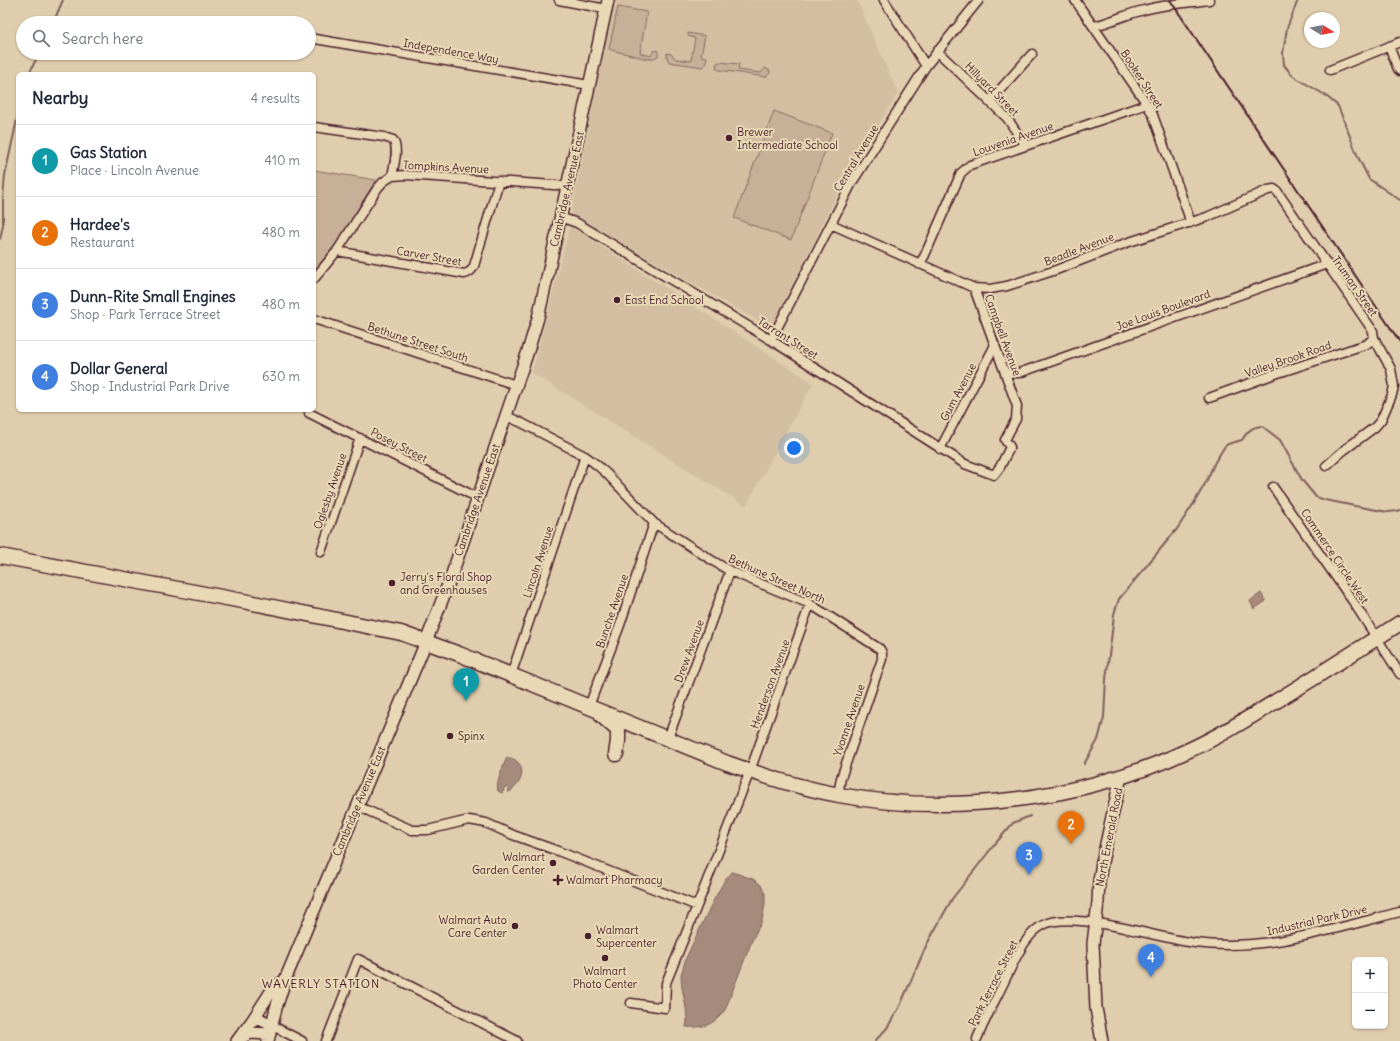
<!DOCTYPE html>
<meta charset="utf-8">
<style>
:root{--surface:#fff;--page:#f2f2f3;--text:#1f2937;--muted:#747a83;--line:#e0e1e3;--accent:#0b8043}
body{margin:0;font-family:Delius,sans-serif;background:var(--page);color:var(--text)}
.controls{position:absolute;right:12px;bottom:12px;display:grid;overflow:hidden;border-radius:6px;box-shadow:0 1px 3px #0004}
.controls button{width:36px;height:36px;display:grid;place-items:center;padding:0;border:0;border-bottom:1px solid var(--line);background:var(--surface);color:var(--text);font:20px sans-serif}
.compass{position:absolute;left:1304px;top:12px;width:36px;height:36px;border-radius:50%;background:var(--surface);box-shadow:0 1px 3px #0004;rotate:100deg}
.you{position:absolute;left:794px;top:448px;width:14px;height:14px;margin:-10px;border:3px solid #fff;border-radius:50%;background:#1a73e8;box-shadow:0 0 0 6px #1a73e833}
.badge{display:grid;place-items:center;width:26px;height:26px;border-radius:50%;background:var(--accent);color:#fff;font-size:13px;font-weight:700}
.pin{position:absolute;translate:-50% -33px;filter:drop-shadow(0 1px 2px #0008)}
.pin::after{content:'';position:absolute;top:21px;width:14px;height:12px;background:inherit;clip-path:polygon(0 0,100% 0,50% 100%)}
.list{margin:0;padding:0;list-style:none}
h2{display:flex;justify-content:space-between;align-items:center;height:52px;margin:0;padding:0 16px;font-size:17px}
h2 small{font-size:13px;font-weight:400;color:var(--muted)}
.list li{display:grid;grid-template-columns:26px 1fr auto;gap:12px;align-items:center;box-sizing:border-box;height:72px;padding:0 16px;border-top:1px solid var(--line)}
.list b{display:block;font-size:15px;white-space:nowrap}
.list p{margin:0;font-size:13px;white-space:nowrap;color:var(--muted)}
.list em{font-size:13px;font-style:normal;color:var(--muted)}
.icon{flex:none;width:22px;height:22px;fill:none;stroke:currentColor;stroke-width:2;stroke-linecap:round;stroke-linejoin:round}
.map{position:relative;flex:none;width:1400px;height:1041px;overflow:hidden}
.search{position:absolute;background:var(--surface);box-shadow:0 1px 3px #0004;left:16px;top:16px;width:300px;height:44px;display:flex;align-items:center;gap:10px;box-sizing:border-box;padding:0 14px;border-radius:22px;color:var(--muted);font-size:15px}
.panel{position:absolute;background:var(--surface);box-shadow:0 1px 3px #0004;left:16px;top:72px;width:300px;height:340px;border-radius:6px}
.map>svg:first-child{display:block}
.built{fill:#d3bea2}
.green{fill:#c7b097;stroke:#886861}
.water{fill:#a68a7b;stroke:#815f5b}
.lines{fill:none;stroke-linecap:round;stroke-linejoin:round}
.stream{stroke:#815f5b;stroke-width:2}
.street-casing{stroke:#4a1f2b;stroke-width:11}
.secondary-casing{stroke:#4a1f2b;stroke-width:14}
.highway-casing{stroke:#4a1f2b;stroke-width:17}
.street{stroke:#e9d8b5;stroke-width:8}
.secondary{stroke:#e9d8b5;stroke-width:11}
.highway{stroke:#e9d8b5;stroke-width:14}
.rail{stroke:#4a1f2b;stroke-width:2}
.poi-dot{fill:#4a1f2b;stroke:#e9d8b5;stroke-width:1.5}
.labels{text-anchor:middle;stroke-width:4;stroke-linejoin:round;paint-order:stroke}
.street-label{font-size:11px;fill:#4a1f2b;stroke:#e9d8b5}
.poi-label{font-size:11px;fill:#4a1f2b;stroke:#e9d8b5;text-anchor:start}
.neighbourhood-label{font-size:12px;letter-spacing:1px;fill:#4a1f2b;stroke:#e9d8b5}
</style>
<div class="map">
<svg width="1400" height="1041" viewBox="0 0 1400 1041">
<rect width="100%" height="100%" fill="#dfcdad"/>
<filter id="ink" filterUnits="userSpaceOnUse"><feTurbulence type="fractalNoise" baseFrequency=".025" numOctaves="2"/><feDisplacementMap in="SourceGraphic" scale="8" xChannelSelector="R" yChannelSelector="G"/><feConvolveMatrix kernelMatrix="1 2 1 2 8 2 1 2 1" color-interpolation-filters="sRGB"/></filter>
<g filter="url(#ink)">
<path class="built" d="M614 0H857L898 93 843 183 776 319 767 326 571 214Z
M570 226 813 383 746 506 532 373Z"/>
<path class="green" d="M618 7 647 12 640 53 651 56 654 50 658 51V56C654 58 653 59 648 59L615 51 609 49Z
M688 33 705 36 701 56 707 57 705 65 703 67 669 62 667 57V53L671 54 676 59 691 61 695 38 688 36Z
M719 62 739 64 738 70 761 73 765 68 770 71V73L766 77 719 70 716 68 717 63Z
M774 111 832 133 791 240 734 218Z
M314 170 376 180 336 244 314 271Z"/>
<path class="water" d="M1261 593 1266 601 1254 609 1250 601Z
M507 757C530 761 523 786 507 793L509 790 508 788 506 787 503 789 504 791 502 793 498 791C495 784 504 764 507 757Z
M732 872 753 879 761 885 765 894V904L762 921 753 938 725 1010C714 1025 704 1028 686 1027L687 1021 686 1008 682 988 681 975 686 958 712 903 726 878 730 875Z"/>
<g class="lines">
<path class="stream" d="M1298 0 1287 28 1283 53 1284 65 1293 76 1325 95 1338 106 1358 157 1369 179 1400 200
M53 23 63 0
M29 74 39 53
M0 239 3 225V199L5 175 18 115
M1084 764 1098 740 1104 717 1106 679 1113 624 1114 614 1119 599 1177 529 1194 503 1206 482 1215 462 1225 446 1228 444 1242 440C1247 432 1251 427 1262 426L1280 440 1302 480 1316 497 1325 500 1360 507 1388 512 1398 511 1400 510
M875 1041 887 1028 899 1008 927 944 952 899 994 845 1013 823 1030 816"/>
<g class="street-casing">
<path id="street" d="M559 0 606 9
M884 0 926 66
M1075 0 1147 104 1153 115 1188 214 1190 223
M1094 26C1111 22 1127 14 1144 10 1166 4 1188 3 1209 0
M309 38 589 85
M1389 46 1398 69 1400 71
M937 51 1007 118 1026 146
M1330 70 1400 42
M989 102 1032 54
M314 127 384 137 393 140C399 149 394 165 392 176
M392 176 406 175 568 186
M560 217 577 223 771 340 965 464 994 475 1000 467 1010 447 1005 440 1016 419 1017 406 974 288 831 224
M337 251 464 274C469 273 472 271 474 266L499 181
M919 264 924 257 961 173 970 165 1147 104
M314 279 337 251 377 189 383 182 392 176
M974 288 990 289 1007 286 1056 270 1126 243 1207 217 1268 190 1274 189 1277 191 1373 331 1374 338 1391 369 1394 386 1392 395 1381 420 1375 427 1344 450 1326 466
M314 319 516 385
M771 340 853 181 926 66 979 0
M1005 373H1019L1327 264
M1209 398 1272 375 1367 344 1374 338
M309 413 478 498
M506 416 520 422 585 456 597 465 607 474 654 523 713 561 730 571 810 604 880 649 882 653V659L841 778 838 795
M940 449 995 345
M1273 487 1354 603 1400 674
M321 552 360 438
M511 675 585 456
M589 706 620 625 654 523
M668 738 730 571
M357 806 412 830H428L469 820 486 823 513 835 558 851 697 906 750 771 810 604
M631 1003 665 1008 666 983 697 906
M271 1025 302 1041
M977 1039C986 1017 997 997 1007 976 1016 958 1025 935 1043 925 1072 909 1160 939 1195 943 1266 952 1332 929 1400 912
M326 1041 358 959 517 1041"/>
</g>
<g class="secondary-casing">
<path id="secondary" d="M252 1021 272 990 285 980
M241 1038 250 1033 270 1034
M237 1041 252 1021 260 1019 271 1025
M268 1041 276 1008 285 980 426 642 451 577 528 351 538 318 549 269 608 0
M1102 1041 1096 1008 1093 944 1098 902 1099 881 1102 862 1121 776"/>
</g>
<g class="highway-casing">
<path id="highway" d="M0 556 248 602 401 633 459 654 727 763C763 776 801 788 839 795 954 816 1083 800 1189 750 1227 733 1261 710 1296 689 1331 667 1366 645 1400 623
M602 716 618 730V741L616 754"/>
</g>
<use href="#street" class="street"/>
<use href="#secondary" class="secondary"/>
<use href="#highway" class="highway"/>
<path class="rail" d="M1170 0 1400 342"/>
</g>
</g>
<g class="poi-dot">
<circle cx="729" cy="138" r="4"/>
<circle cx="617" cy="300" r="4"/>
<circle cx="392" cy="583" r="4"/>
<circle cx="450" cy="736" r="4"/>
<circle cx="553" cy="863" r="4"/>
<path d="M556 874h4v4h4v4h-4v4h-4v-4h-4v-4h4z"/>
<circle cx="515" cy="926" r="4"/>
<circle cx="588" cy="936" r="4"/>
<circle cx="605" cy="958" r="4"/>
</g>
<g class="labels">
<g class="street-label">
<text transform="translate(451 51) rotate(10)" y="4">Independence Way</text>
<text transform="translate(1142 79) rotate(57)" y="4">Booker Street</text>
<text transform="translate(992 89) rotate(45)" y="4">Hillyard Street</text>
<text transform="translate(1013 139) rotate(-19)" y="4">Louvenia Avenue</text>
<text transform="translate(856 158) rotate(-59)" y="4">Central Avenue</text>
<text transform="translate(446 167) rotate(3)" y="4">Tompkins Avenue</text>
<text transform="translate(567 189) rotate(-77)" y="4">Cambridge Avenue East</text>
<text transform="translate(1079 249) rotate(-21)" y="4">Beadle Avenue</text>
<text transform="translate(429 256) rotate(10)" y="4">Carver Street</text>
<text transform="translate(1355 286) rotate(55)" y="4">Truman Street</text>
<text transform="translate(1163 310) rotate(-20)" y="4">Joe Louis Boulevard</text>
<text transform="translate(1003 335) rotate(70)" y="4">Campbell Avenue</text>
<text transform="translate(788 338) rotate(32)" y="4">Tarrant Street</text>
<text transform="translate(418 342) rotate(18)" y="4">Bethune Street South</text>
<text transform="translate(1288 359) rotate(-19)" y="4">Valley Brook Road</text>
<text transform="translate(958 392) rotate(-62)" y="4">Gum Avenue</text>
<text transform="translate(399 445) rotate(27)" y="4">Posey Street</text>
<text transform="translate(330 491) rotate(-71)" y="4">Oglesby Avenue</text>
<text transform="translate(477 500) rotate(-71)" y="4">Cambridge Avenue East</text>
<text transform="translate(1335 556) rotate(56)" y="4">Commerce Circle West</text>
<text transform="translate(538 562) rotate(-72)" y="4">Lincoln Avenue</text>
<text transform="translate(777 579) rotate(24)" y="4">Bethune Street North</text>
<text transform="translate(612 611) rotate(-71)" y="4">Bunche Avenue</text>
<text transform="translate(689 651) rotate(-70)" y="4">Drew Avenue</text>
<text transform="translate(770 684) rotate(-70)" y="4">Henderson Avenue</text>
<text transform="translate(849 720) rotate(-71)" y="4">Yvonne Avenue</text>
<text transform="translate(359 801) rotate(-67)" y="4">Cambridge Avenue East</text>
<text transform="translate(1109 837) rotate(-79)" y="4">North Emerald Road</text>
<text transform="translate(1317 920) rotate(-13)" y="4">Industrial Park Drive</text>
<text transform="translate(993 983) rotate(-63)" y="4">Park Terrace Street</text>
</g>
<g class="poi-label">
<text x="737" y="136">Brewer<tspan x="737" dy="13">Intermediate School</tspan></text>
<text x="625" y="304">East End School</text>
<text x="400" y="581">Jerry's Floral Shop<tspan x="400" dy="13">and Greenhouses</tspan></text>
<text x="458" y="740">Spinx</text>
<text x="545" y="861" text-anchor="end">Walmart<tspan x="545" dy="13">Garden Center</tspan></text>
<text x="566" y="884">Walmart Pharmacy</text>
<text x="507" y="924" text-anchor="end">Walmart Auto<tspan x="507" dy="13">Care Center</tspan></text>
<text x="596" y="934">Walmart<tspan x="596" dy="13">Supercenter</tspan></text>
<text x="605" y="975" text-anchor="middle">Walmart<tspan x="605" dy="13">Photo Center</tspan></text>
</g>
<g class="neighbourhood-label">
<text x="321" y="988">WAVERLY STATION</text>
</g>
</g>
</svg>
<div class="controls">
<button>+</button>
<button>−</button>
</div>
<svg class="compass" viewBox="-18 -18 36 36"><path d="M0-13l5 13h-10z" fill="#e53935"/><path d="M0 13l5-13h-10z" fill="#747a83"/></svg>
<div class="you"></div>
<div class="pin badge" style="left:466px;top:701px;background:#0f9aa8">1</div>
<div class="pin badge" style="left:1071px;top:844px;background:#e8710a">2</div>
<div class="pin badge" style="left:1029px;top:875px;background:#3f7fe0">3</div>
<div class="pin badge" style="left:1151px;top:977px;background:#3f7fe0">4</div>
<div class="search"><svg class="icon" aria-label="search" viewBox="0 0 24 24"><circle cx="10" cy="10" r="6"/><path d="M15 15l6 6"/></svg>Search here</div>
<section class="panel">
<h2>Nearby<small>4 results</small></h2>
<ul class="list">
<li><span class="badge" style="background:#0f9aa8">1</span><div><b>Gas Station</b><p>Place · Lincoln Avenue</p></div><em>410 m</em></li>
<li><span class="badge" style="background:#e8710a">2</span><div><b>Hardee's</b><p>Restaurant</p></div><em>480 m</em></li>
<li><span class="badge" style="background:#3f7fe0">3</span><div><b>Dunn-Rite Small Engines</b><p>Shop · Park Terrace Street</p></div><em>480 m</em></li>
<li><span class="badge" style="background:#3f7fe0">4</span><div><b>Dollar General</b><p>Shop · Industrial Park Drive</p></div><em>630 m</em></li>
</ul>
</section>
</div>
